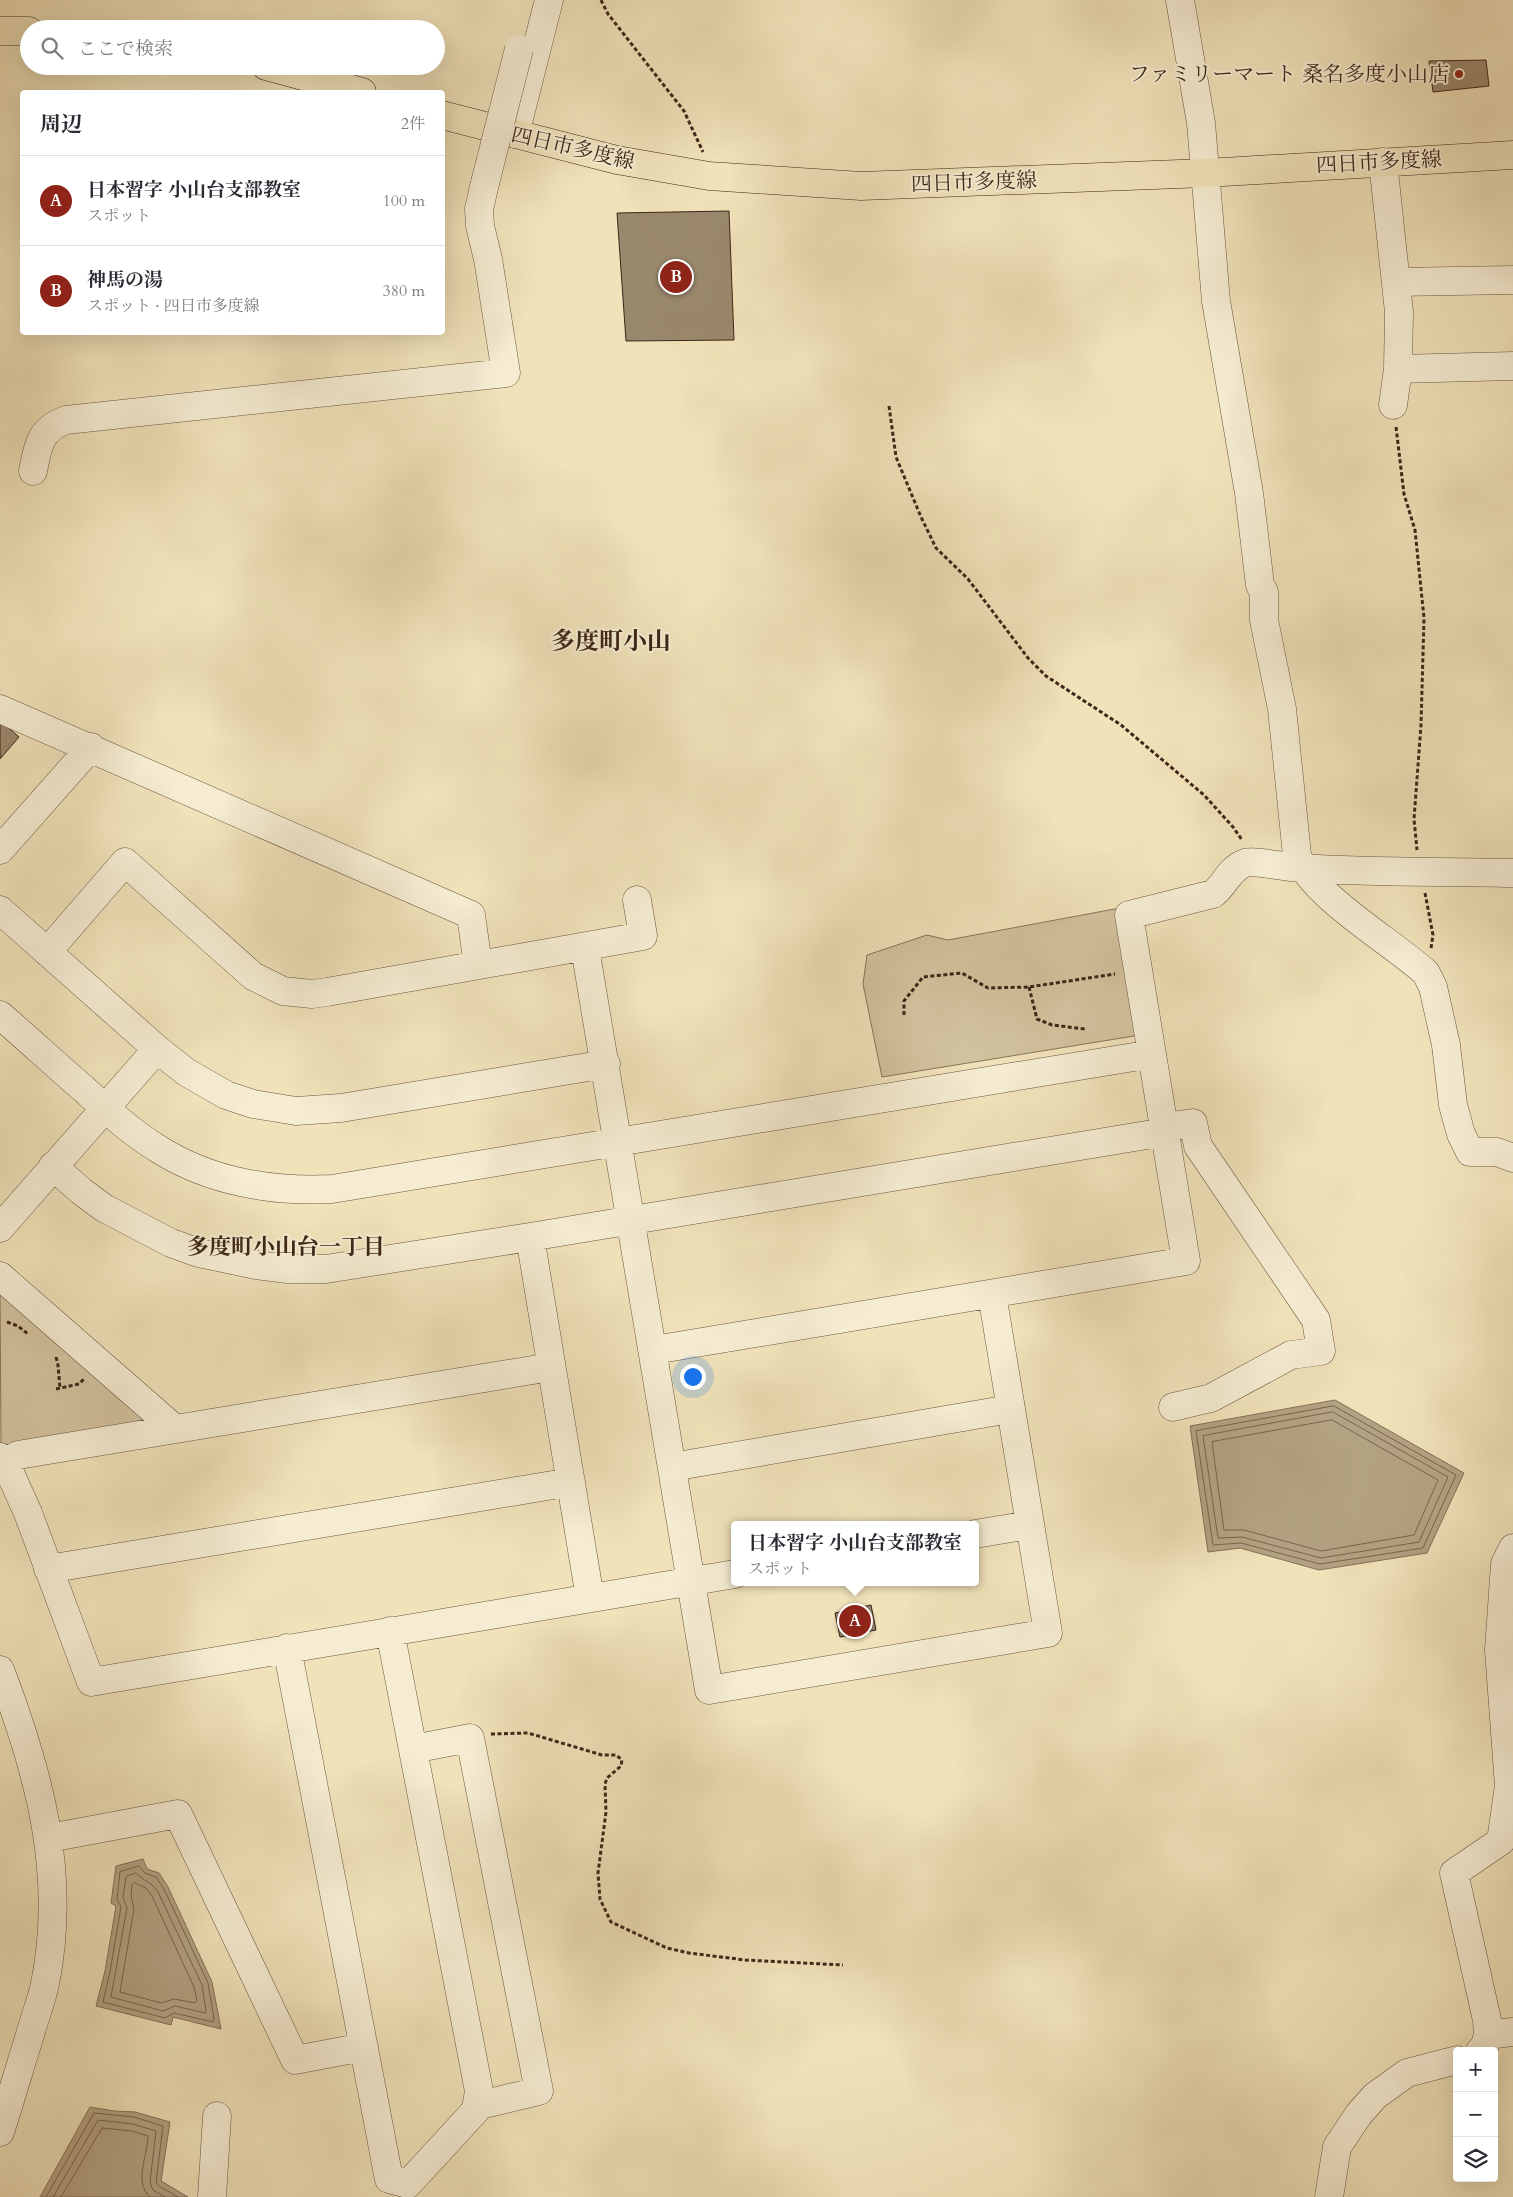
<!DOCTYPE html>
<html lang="ja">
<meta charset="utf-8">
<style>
:root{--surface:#fff;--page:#f7f7f7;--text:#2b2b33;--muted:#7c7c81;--line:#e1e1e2;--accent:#8f2418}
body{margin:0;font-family:Cardo,"Noto Serif JP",serif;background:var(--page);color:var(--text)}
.controls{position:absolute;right:15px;bottom:15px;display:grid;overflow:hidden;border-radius:5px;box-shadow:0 5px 20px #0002}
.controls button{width:45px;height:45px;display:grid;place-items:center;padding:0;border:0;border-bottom:1px solid var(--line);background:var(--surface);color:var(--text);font:25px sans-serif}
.you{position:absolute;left:692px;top:1376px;width:18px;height:18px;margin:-12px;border:4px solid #fff;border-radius:50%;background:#1a73e8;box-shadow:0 0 0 8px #1a73e833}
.badge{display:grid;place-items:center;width:32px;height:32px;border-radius:50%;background:var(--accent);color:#fff;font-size:16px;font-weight:700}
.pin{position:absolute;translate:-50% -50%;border:2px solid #fff;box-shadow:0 1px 5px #0006}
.popup{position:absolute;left:731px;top:1521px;width:248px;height:65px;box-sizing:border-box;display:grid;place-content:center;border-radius:5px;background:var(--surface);filter:drop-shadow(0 1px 4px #0005);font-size:16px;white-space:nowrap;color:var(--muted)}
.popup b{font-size:19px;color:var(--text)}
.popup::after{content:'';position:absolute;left:50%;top:100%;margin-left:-10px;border:10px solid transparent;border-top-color:var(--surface)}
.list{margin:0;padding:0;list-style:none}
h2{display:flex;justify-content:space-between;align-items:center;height:65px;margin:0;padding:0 20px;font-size:21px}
h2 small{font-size:16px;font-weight:400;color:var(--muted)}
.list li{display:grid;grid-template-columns:32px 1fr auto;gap:15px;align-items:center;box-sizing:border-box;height:90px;padding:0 20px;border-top:1px solid var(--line)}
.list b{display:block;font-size:19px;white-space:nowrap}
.list p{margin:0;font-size:16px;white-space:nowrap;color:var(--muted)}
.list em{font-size:16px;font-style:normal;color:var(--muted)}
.icon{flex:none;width:28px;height:28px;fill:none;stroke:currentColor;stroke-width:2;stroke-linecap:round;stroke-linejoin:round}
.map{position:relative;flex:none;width:1513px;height:2197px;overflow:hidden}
.search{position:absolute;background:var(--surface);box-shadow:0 5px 20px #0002;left:20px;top:20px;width:425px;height:55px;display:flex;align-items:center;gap:12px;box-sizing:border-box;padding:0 18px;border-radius:28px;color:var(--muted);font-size:19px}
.panel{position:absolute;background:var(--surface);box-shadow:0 5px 20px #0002;left:20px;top:90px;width:425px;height:245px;border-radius:5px}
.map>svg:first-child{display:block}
.green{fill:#d2c29e;stroke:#88745b}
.water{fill:#b3a282;stroke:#847058}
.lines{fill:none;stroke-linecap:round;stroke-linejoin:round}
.shore{stroke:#78644d;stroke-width:1}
.building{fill:#9a886c;stroke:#3d2618}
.minor-casing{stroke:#6a5540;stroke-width:29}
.major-casing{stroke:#3d2618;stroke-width:29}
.path{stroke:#3d2618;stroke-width:3;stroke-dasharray:4 2.5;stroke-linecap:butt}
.minor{stroke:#f5ecd2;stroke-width:28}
.major{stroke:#f0e2b9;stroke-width:28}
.minor-bridge-casing{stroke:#6a5540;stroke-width:29;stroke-linecap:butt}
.minor-bridge{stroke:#f5ecd2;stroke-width:28}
.poi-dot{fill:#8f2418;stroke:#f5ecd2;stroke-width:2}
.labels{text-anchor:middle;stroke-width:4;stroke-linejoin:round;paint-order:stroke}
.poi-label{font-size:21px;fill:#3d2618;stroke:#f5ecd2;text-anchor:end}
.street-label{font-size:21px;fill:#3d2618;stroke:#f5ecd2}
.neighbourhood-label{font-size:22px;font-weight:bold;fill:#3d2618;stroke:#f5ecd2}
.quarter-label{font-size:24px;font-weight:bold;fill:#3d2618;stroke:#f5ecd2}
</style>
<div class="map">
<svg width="1513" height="2197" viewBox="0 0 1513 2197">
<rect width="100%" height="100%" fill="#f0e2b9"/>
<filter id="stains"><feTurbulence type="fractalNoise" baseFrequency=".004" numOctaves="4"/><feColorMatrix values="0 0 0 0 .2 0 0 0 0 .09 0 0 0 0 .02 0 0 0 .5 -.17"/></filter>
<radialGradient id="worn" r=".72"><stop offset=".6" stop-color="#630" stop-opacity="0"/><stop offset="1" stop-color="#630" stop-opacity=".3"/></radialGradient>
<path class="green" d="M1120 908 1139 1030 1134 1036 882 1077 863 984 867 955 927 935 948 940Z
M0 1287 147 1418 144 1426 1 1448Z"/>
<path class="water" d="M1335 1400 1464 1473 1427 1553 1319 1570 1240 1548 1208 1552 1190 1426Z
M143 1859 147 1869 159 1873 168 1887 212 1982 221 2029 173 2017 171 2025 96 2006 105 1971 116 1906 111 1903 116 1866Z
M90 2107 114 2111 135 2112 170 2122 161 2181 188 2197H40Z"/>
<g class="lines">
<path class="shore" d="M1334 1406 1456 1475 1423 1548 1320 1564 1241 1543 1213 1545 1196 1431Z
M1333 1412 1448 1477 1419 1542 1321 1558 1242 1537 1218 1538 1203 1436Z
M1332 1420 1438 1480 1414 1535 1321 1551 1244 1530H1224L1212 1442Z
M139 1866 145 1873 156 1877 164 1889 208 1983 214 2019 213 2022 174 2013 165 2018 103 2002 110 1972 121 1907 117 1899 120 1872Z
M136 1873C145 1883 149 1879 158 1892L202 1985 206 2011 205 2013 175 2006 163 2011 111 1997 127 1908 123 1897 126 1877Z
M135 1883 146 1888 152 1896 194 1987 197 2001 195 2003 174 1999 161 2003 120 1992 134 1909 131 1895 132 1885Z
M46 2197 94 2113 134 2117 163 2126 156 2182 159 2186 178 2197
M53 2197 98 2120 133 2124 156 2131 150 2182 153 2190 165 2197
M61 2197 102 2128 132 2131 148 2136C148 2155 133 2182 150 2197"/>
</g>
<path class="building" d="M1486 60 1489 86 1433 92 1429 61Z
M729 211 734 340 626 341 617 213Z
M0 720 19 737 0 759Z
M871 1605 876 1630 840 1637 835 1613Z"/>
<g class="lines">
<g class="minor-casing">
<path id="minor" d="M1180 0 1201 123 1216 301 1249 493 1260 585 1264 592V620L1282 709 1297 855C1312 896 1392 942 1426 973L1433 987 1446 1045 1453 1105 1461 1134 1470 1152H1497L1513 1158
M515 134 549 0
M1383 162 1399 312 1398 369 1393 405
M1396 282 1513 280
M1398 369 1513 366
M33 471C38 446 39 430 66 420L506 373 488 259 480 226 479 209 485 183
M0 709 471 915 478 965
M0 850 91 747
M0 910 157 1049 186 1072 226 1095 253 1104 296 1111 341 1108 606 1064
M585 948 709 1690 1048 1633 992 1294
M47 952 125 862 253 976 283 991 312 994 327 992 643 936 637 900
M0 1015C29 1040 57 1066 86 1091 109 1112 133 1134 160 1150 211 1182 273 1192 332 1189L1152 1054
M1164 1127 1193 1123 1198 1146 1316 1320 1321 1351 1291 1355 1211 1398 1173 1407
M53 1166 81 1191 104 1208 171 1243 199 1253 256 1265 288 1269H326L530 1237 1165 1132
M0 1228 157 1049
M530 1237 590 1598
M0 1276 175 1429
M654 1350 1186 1261 1129 915 1213 894C1225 885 1229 869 1245 863 1255 860 1289 868 1302 868 1372 873 1443 871 1513 873
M0 1457 10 1473 28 1513 91 1682 735 1574
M5 1463 18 1455 551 1367
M672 1467 1010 1409
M975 1534 1029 1525
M48 1569 571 1482
M287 1648 389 2179 408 2184 476 2110 479 2091 390 1631
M0 1670C39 1772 67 1874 45 1984 41 2002 34 2020 29 2038 19 2070 10 2101 0 2132
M413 1749 470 1738 539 2091 489 2103H477
M49 1838 178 1814 295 2060 364 2047
M1488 2035 1513 2032
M1480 2051 1484 2048 1488 2035 1487 2020 1454 1873 1501 1841 1509 1786 1499 1650 1505 1564 1513 1548
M212 2197 217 2116
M1329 2197 1337 2147 1359 2114 1375 2096 1407 2073 1457 2060"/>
</g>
<g class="major-casing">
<path id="major" d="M0 31H29
M266 66 362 92
M442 115 617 160 709 176 861 186 1206 173 1513 155"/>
</g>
<path class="path" d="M601 0 608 14 684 111 703 152
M889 406 896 457 921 517 936 548 968 579 1028 658 1046 676 1121 725 1204 795 1233 827 1242 840
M1396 427 1404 494 1415 530 1424 618 1421 725 1414 819 1417 850
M1425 893 1433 935 1431 948
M1029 987 1037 1019 1052 1025 1085 1029
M904 1015V1001L923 977 962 973 988 988 1029 987 1115 974
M7 1322 18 1326 28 1334
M56 1357 58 1365 60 1388
M56 1389 79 1384 85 1378
M491 1734 528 1733 602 1755H616L622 1760 621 1766 607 1778 605 1784 606 1812 598 1873 600 1899 611 1922 667 1948 689 1953 745 1960 843 1965"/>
<use href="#minor" class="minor"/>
<use href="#major" class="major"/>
<g class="minor-bridge-casing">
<path id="minor-bridge" d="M485 183 519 49"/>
</g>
<use href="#minor-bridge" class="minor-bridge"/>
</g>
<circle class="poi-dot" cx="1459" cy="74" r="5"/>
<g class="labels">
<g class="poi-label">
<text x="1449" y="81">ファミリーマート 桑名多度小山店</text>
</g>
<g class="street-label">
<text transform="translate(573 148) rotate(13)" y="7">四日市多度線</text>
<text transform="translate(1379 162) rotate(-3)" y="7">四日市多度線</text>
<text transform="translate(974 182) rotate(-2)" y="7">四日市多度線</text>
</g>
<g class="neighbourhood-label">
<text x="286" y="1254">多度町小山台一丁目</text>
</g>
<g class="quarter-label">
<text x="611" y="649">多度町小山</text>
</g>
</g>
<rect width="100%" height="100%" filter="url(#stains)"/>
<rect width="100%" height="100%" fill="url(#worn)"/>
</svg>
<div class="controls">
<button>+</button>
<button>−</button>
<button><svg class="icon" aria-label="layers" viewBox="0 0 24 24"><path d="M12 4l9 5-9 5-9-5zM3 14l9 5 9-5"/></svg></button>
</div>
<div class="you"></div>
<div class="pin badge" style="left:855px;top:1621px">A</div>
<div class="popup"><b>日本習字 小山台支部教室</b>スポット</div>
<div class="pin badge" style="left:676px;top:277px">B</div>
<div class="search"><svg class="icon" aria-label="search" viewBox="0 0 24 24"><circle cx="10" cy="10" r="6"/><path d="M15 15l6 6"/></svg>ここで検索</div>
<section class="panel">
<h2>周辺<small>2件</small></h2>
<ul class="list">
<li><span class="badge">A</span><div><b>日本習字 小山台支部教室</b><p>スポット</p></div><em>100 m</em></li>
<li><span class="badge">B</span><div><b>神馬の湯</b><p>スポット · 四日市多度線</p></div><em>380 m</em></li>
</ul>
</section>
</div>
